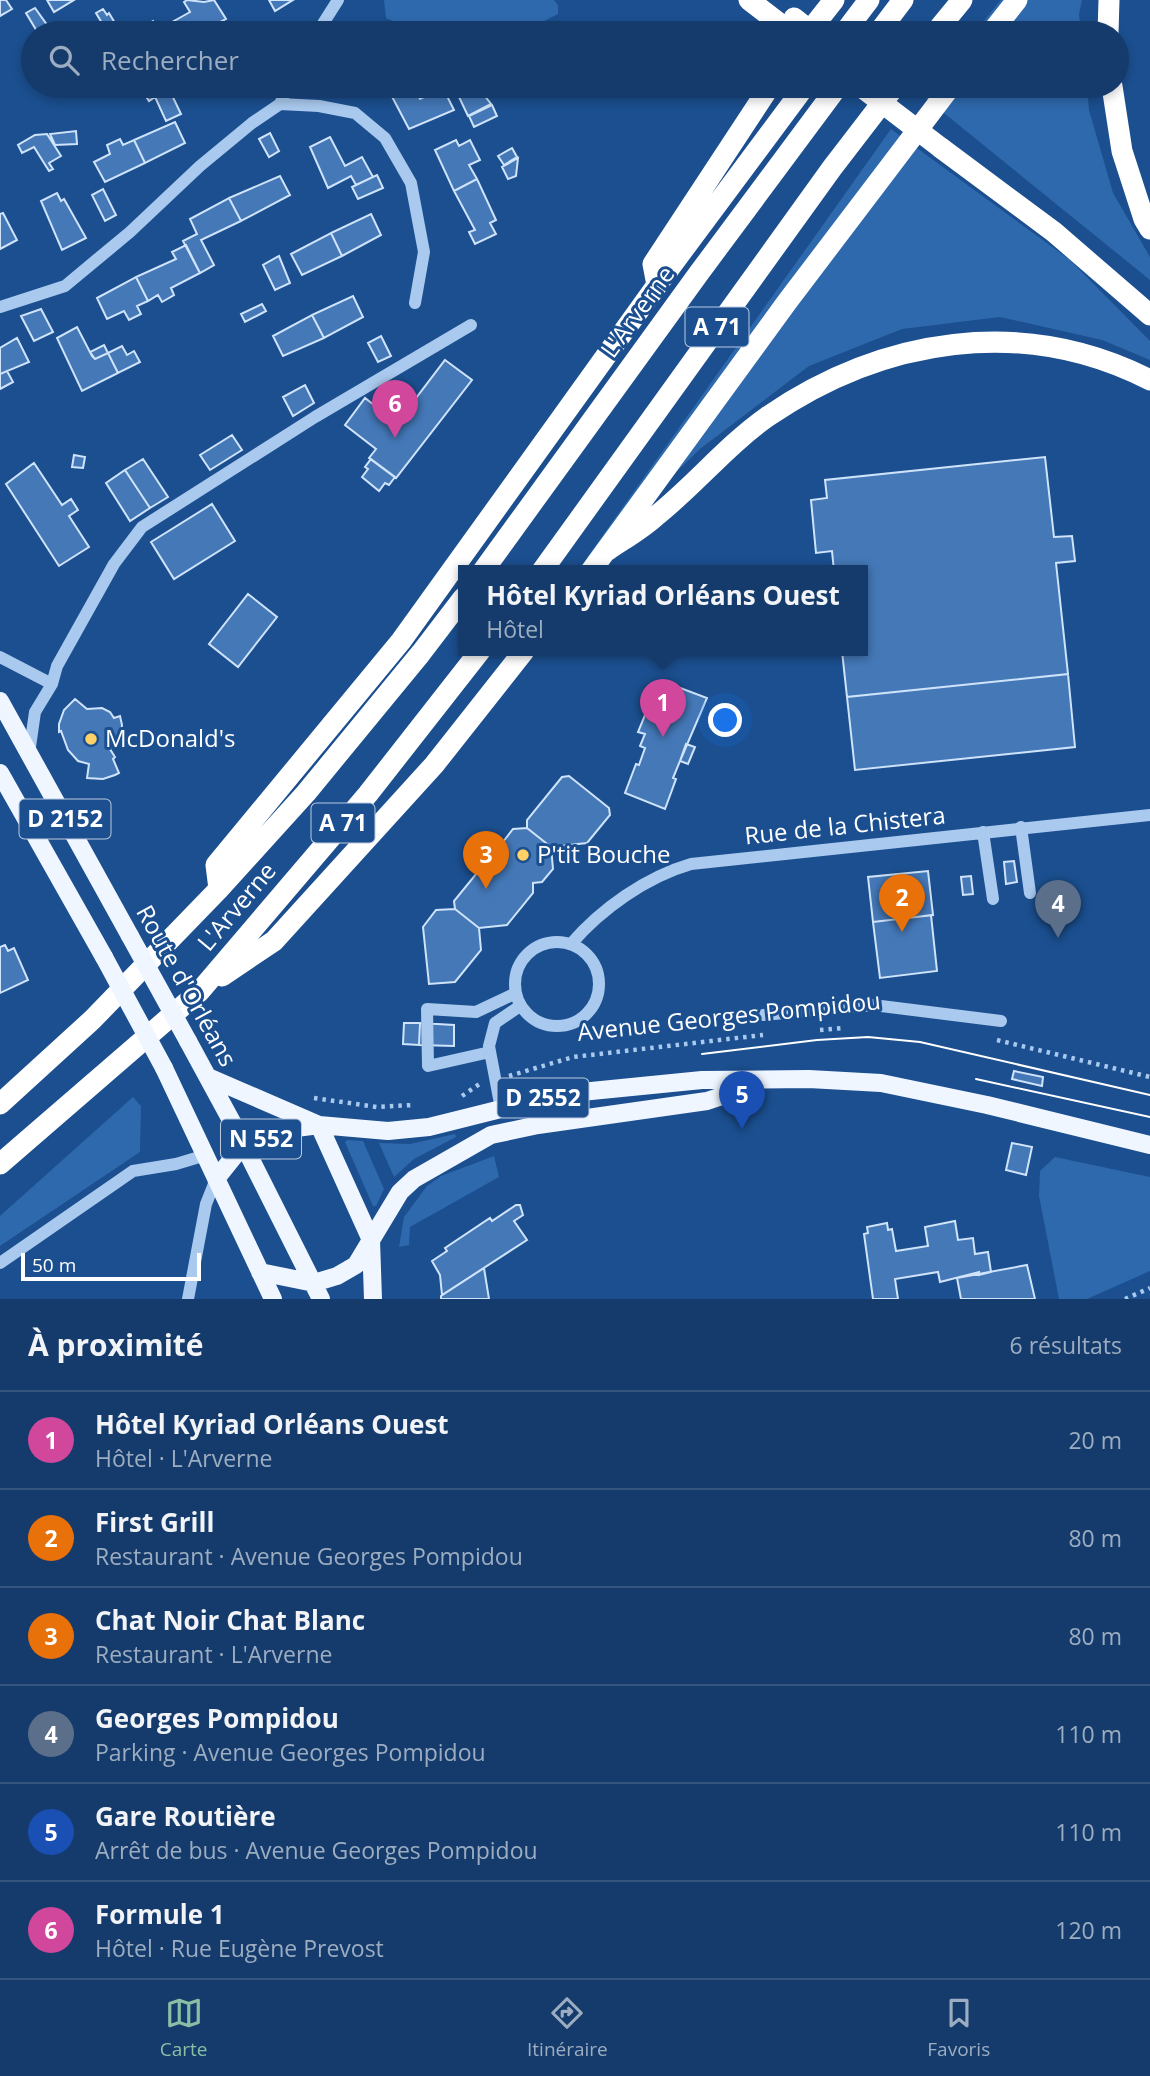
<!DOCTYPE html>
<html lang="fr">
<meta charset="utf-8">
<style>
:root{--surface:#143b6b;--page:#1d4271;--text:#f1f3f6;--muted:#9dadc1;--line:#33557e;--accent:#8abfa5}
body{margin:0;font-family:"Open Sans",sans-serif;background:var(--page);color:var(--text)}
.scale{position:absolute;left:21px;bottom:18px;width:180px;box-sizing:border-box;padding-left:7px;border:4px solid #fff;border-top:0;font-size:19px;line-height:24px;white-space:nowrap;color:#fff;-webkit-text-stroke:5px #1b4f8f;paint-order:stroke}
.you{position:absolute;left:726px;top:721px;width:24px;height:24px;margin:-18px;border:5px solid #fff;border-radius:50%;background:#1a73e8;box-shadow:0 0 0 10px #1a73e833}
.badge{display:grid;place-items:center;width:46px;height:46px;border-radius:50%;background:var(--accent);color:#fff;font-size:23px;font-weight:700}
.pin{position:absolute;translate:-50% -58px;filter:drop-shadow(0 2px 4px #0008)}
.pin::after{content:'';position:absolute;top:37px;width:24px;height:21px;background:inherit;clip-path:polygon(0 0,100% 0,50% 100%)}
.popup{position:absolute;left:458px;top:565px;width:410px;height:91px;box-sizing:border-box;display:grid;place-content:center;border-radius:0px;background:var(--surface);filter:drop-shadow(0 2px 5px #0005);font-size:23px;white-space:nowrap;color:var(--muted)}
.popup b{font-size:26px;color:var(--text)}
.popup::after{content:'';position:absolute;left:50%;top:100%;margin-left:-14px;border:14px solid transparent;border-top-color:var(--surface)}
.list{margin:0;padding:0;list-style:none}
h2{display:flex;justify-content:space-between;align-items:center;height:91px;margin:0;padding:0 28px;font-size:30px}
h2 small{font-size:23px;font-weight:400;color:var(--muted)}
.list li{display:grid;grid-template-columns:46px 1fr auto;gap:21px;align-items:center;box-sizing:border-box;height:98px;padding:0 28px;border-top:2px solid var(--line)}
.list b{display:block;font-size:26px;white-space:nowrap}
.list p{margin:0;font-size:23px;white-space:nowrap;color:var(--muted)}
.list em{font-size:23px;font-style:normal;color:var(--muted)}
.icon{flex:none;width:38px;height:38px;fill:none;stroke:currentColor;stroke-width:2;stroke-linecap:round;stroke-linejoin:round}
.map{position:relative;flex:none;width:1150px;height:1299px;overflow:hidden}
.search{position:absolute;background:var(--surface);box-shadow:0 4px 10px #0003;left:21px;right:21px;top:21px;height:77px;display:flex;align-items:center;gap:18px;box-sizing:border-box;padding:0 24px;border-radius:38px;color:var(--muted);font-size:26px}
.sheet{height:679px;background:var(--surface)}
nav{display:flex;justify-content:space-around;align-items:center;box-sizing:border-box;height:98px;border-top:2px solid var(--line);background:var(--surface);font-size:19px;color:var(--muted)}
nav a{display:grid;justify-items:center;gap:4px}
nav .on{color:var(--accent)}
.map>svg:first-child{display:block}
.green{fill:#2e69ad}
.building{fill:#4478b7;stroke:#cfe3fa;stroke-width:2}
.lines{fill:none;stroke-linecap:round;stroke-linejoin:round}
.path{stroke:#a9c9ee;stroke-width:4.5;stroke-dasharray:3.5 5;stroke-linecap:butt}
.minor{stroke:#a9c9ee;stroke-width:12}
.major{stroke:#f0f6ff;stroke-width:18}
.highway{stroke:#fff;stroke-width:21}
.tram{stroke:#fff;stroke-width:2}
.major-bridge{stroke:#f0f6ff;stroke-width:18}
.highway-bridge{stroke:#fff;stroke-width:21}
.poi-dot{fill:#ffd166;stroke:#1b4f8f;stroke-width:2.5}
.labels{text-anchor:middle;stroke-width:6;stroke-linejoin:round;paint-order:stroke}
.shield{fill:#1b4f8f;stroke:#bbcadd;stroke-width:2}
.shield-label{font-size:23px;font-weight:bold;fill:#fff}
.street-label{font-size:24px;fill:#fff;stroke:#1b4f8f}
.poi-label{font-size:24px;fill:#fff;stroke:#1b4f8f;text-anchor:start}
</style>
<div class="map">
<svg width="1150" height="1299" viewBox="0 0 1150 1299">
<rect width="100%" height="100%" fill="#1b4f8f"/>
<path class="green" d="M384 0H554L558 5V14L520 33H420L386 18Z
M1001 0H1082L1079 14 1081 33H974Z
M932 86H1087L1089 110 1113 193 1150 257V280L923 96Z
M891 129 1070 260 1150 341V360L1102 340 1000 317 902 329 809 366 700 449 586 559Z
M133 1097 141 1106 140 1152 0 1246V1216Z
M455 1134 456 1137 414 1159 394 1177 379 1143 410 1144Z
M347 1140 363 1141 384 1189 376 1206H373L345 1142Z
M494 1156 499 1177 410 1227 409 1245 399 1247 404 1217 427 1186 441 1176Z
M1055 1157 1150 1177V1271L1087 1299H1059L1039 1196 1040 1171Z"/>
<path class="building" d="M0 0H6L12 9 0 16Z
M47 0H74L54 12Z
M187 0 204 2 214 0 226 19 200 33H182L174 21 190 12 184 2Z
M269 0H293L275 11Z
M35 8 50 29 42 33H38L26 13Z
M103 9 107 15 109 13 121 33H108L96 13Z
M153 21 159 31 174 21 182 33H139L137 30Z
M148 86H152L158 95 149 101 142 90Z
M395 86H415L420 99 443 88 454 110 409 129 388 89Z
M474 86H477L491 104 468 116 458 95Z
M169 89 181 114 166 121 155 97Z
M492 105 497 116 474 127 469 116Z
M175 122 185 143 145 163 134 140Z
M76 131 77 144 55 145 50 134Z
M270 133 279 151 269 157 259 139Z
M47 134 61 156 49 163 53 169 49 171 34 147 22 153 18 145 35 135Z
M330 137 345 166 362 157 373 177 356 185 351 176 328 188 310 147Z
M120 139 123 145 134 140 145 163 105 182 94 162 110 154 107 145Z
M456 140 459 146 470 140 480 160 469 165 477 179 454 191 435 150Z
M512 148 517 157 504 165 498 156Z
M518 158 516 176 508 179 502 167Z
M377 175 383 188 358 199 352 187Z
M280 176 290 195 241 221 229 198Z
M477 179 496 220 490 223 496 234 475 244 469 232 475 230 454 191Z
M103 189 116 215 105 221 92 195Z
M57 193 61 201 64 199 86 238 62 250 41 201Z
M229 198 241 221 201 240 214 265 200 273 183 241 197 234 190 219Z
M3 213 17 240 0 249V214Z
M371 214 381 235 342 256 331 233Z
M331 233 342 256 302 275 291 254Z
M186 245 200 273 171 288 174 295 162 302 158 295 148 301 136 277 176 259 172 252Z
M279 256 290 283 275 290 263 265Z
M136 277 148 301 137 306 141 314 129 320 124 311 107 319 97 298Z
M353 296 363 317 324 338 312 315Z
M262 304 266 311 245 322 241 314Z
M41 309 53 332 34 341 21 316Z
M312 315 324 338 283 356 273 336Z
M77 327 92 356 95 359 108 353 118 373 82 391 57 338Z
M381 336 391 356 378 362 368 343Z
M17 338 29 362 0 374V348Z
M104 345 108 353 95 359 90 352Z
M122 346 127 355 134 351 140 362 118 373 108 353Z
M445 360 472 380 396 478 369 458 376 449 345 425 365 398 397 423Z
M7 371 13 382 0 389V374Z
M305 385 314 403 293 416 283 397Z
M232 435 242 450 210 470 200 455Z
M74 455 85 457 83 468 72 467Z
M1045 457 1054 537 1072 536 1075 561 1056 563 1068 674 847 697 842 651H862V571H834L832 551 816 553 811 500 827 498 825 480Z
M143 459 168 497 150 508 125 470Z
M371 459 395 477 389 485 385 483 379 491 362 477 368 469 365 467Z
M34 463 62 505 71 499 78 510 69 516 89 547 59 566 6 484Z
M125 470 150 508 130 521 106 483Z
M212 504 235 541 174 579 151 542Z
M248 594 277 617 238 667 209 644Z
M1068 674 1075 747 855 770 847 697Z
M667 683 707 698 680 761 673 778 676 779 665 809 625 793 636 764 639 765 645 748 640 746 645 734 638 732 645 715 656 719 659 713 656 712Z
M75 699 87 709 102 708 110 712 114 718 120 716 122 725 121 736 110 749 115 757 113 759 119 773 115 775 103 779 87 778 89 764 78 761 68 750 61 731 59 732V724L64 710Z
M686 744 695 747 688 764 680 761Z
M569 776 609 808 610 815 587 843 551 847 527 828V820L562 777Z
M527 828 551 847 553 869 542 882 533 883V893L507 925 479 928 455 909 454 901 490 857 500 856 499 847 513 829Z
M1014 861 1017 882 1006 884 1004 862Z
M928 871 933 915 873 922 868 877Z
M971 876 973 894 963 895 961 877Z
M455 909 479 928 481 950 455 982 429 984 423 927 436 910Z
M931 915 937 971 880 978 873 922Z
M5 945 8 951 14 948 28 980 0 993V947Z
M404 1023H420L419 1045 403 1044Z
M420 1023 454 1025V1046L419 1045Z
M1014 1071 1043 1077 1042 1086 1012 1079Z
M1012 1143 1032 1147 1026 1175 1006 1170Z
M516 1205H520L523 1215 514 1221 527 1240 442 1295 440 1275 432 1261 447 1251 445 1248 490 1218 492 1221Z
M955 1221 958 1240 973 1238 975 1254 988 1252 991 1272 979 1275V1272L940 1282 938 1272 895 1279 898 1299H873L864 1234 868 1233 867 1227 887 1223 888 1230 892 1229 896 1251 928 1246 925 1227Z
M1027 1265 1035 1299H961L957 1278Z
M484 1268 489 1299H441V1296Z"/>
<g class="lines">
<path class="path" d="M820 1030 843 1028
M997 1040 1150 1077
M509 1076 573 1057 763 1035
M462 1096 481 1083
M314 1098 377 1107 413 1105
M1125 1299 1150 1288"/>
<path class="minor" d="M317 33 338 0
M280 104 319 106 355 113 385 138 411 183 424 252 415 303
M280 104 288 86
M0 307 65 286 130 232 200 166 252 123 280 104
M0 657 52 684
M29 754 35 712 52 684 57 666 114 564 142 527 315 417 471 325
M1021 827 1030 893
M983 832 993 899
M515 984a42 42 0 1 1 84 0a42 42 0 1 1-84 0Z
M571 944C601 909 646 877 691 864L1150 815
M763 1015 873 1005 1001 1021
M490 1052 428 1066 427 1009 476 1012 516 993
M501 1109 489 1046 495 1023 520 1006
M0 1263 133 1171 176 1164 206 1155
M188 1299 206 1204 216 1179"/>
<path class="major" d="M0 701 130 936
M0 773 104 957
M188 1041 232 1122 321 1299
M164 1068 273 1299
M208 1077 319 1125 371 1240 373 1299
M216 1179 236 1154 272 1132 281 1130 319 1125 388 1131 429 1127 561 1094 702 1080 809 1079 881 1083 987 1105 1150 1145
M260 1272 314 1283 337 1276 356 1265 400 1192 414 1179 491 1135 538 1125 707 1101 755 1085"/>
<path class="highway" d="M749 0 792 33
M808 33 834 0
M844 33 869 0
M878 33 903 0
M935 33 962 0
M991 33 1017 0
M1108 33 1109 0
M1112 86 1122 151 1144 219 1150 229
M941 148 1054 232 1150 315
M657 285 653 264 770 86
M608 550C624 539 642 529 656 516 695 485 726 446 767 417 882 338 1023 315 1150 380
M483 571 699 273 838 86
M542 571 832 168 895 86
M591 571 787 302 951 86
M219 889 216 865 401 641 657 285 805 86
M222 976 274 941 434 765 524 651
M0 1104 92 1020 219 889 306 793 421 653 463 598
M0 1164 200 991 368 794 480 651"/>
<path class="tram" d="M702 1054 817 1040 868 1037 920 1042 1150 1095
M976 1079 1150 1117"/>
<path class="major-bridge" d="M130 936 188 1041
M104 957 164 1068"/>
<path class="highway-bridge" d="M794 18 813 33
M860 86 941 148"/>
</g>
<g class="poi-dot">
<circle cx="91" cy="739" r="7"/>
<circle cx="523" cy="855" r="7"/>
</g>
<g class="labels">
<g class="shield">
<rect x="685.5" y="307.5" width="63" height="39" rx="5"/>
<rect x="19.5" y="799.5" width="91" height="39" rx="5"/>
<rect x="311.5" y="803.5" width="63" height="39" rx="5"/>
<rect x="497.5" y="1078.5" width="91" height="39" rx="5"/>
<rect x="221" y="1119.5" width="80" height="39" rx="5"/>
</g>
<g class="shield-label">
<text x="717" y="335">A 71</text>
<text x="65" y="827">D 2152</text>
<text x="343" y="831">A 71</text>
<text x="543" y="1106">D 2552</text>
<text x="261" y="1147">N 552</text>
</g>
<g class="street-label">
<text transform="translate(638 312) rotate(-54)" y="8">L'Arverne</text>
<text transform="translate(845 826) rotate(-6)" y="8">Rue de la Chistera</text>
<text transform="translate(237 907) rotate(-50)" y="8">L'Arverne</text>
<text transform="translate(186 986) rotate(61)" y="8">Route d'Orléans</text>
<text transform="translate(729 1017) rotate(-6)" y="8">Avenue Georges Pompidou</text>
</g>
<g class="poi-label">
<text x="105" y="747">McDonald's</text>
<text x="537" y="863">P'tit Bouche</text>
</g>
</g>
</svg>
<div class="scale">50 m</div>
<div class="you"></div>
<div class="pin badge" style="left:663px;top:737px;background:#d1479c">1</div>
<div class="popup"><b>Hôtel Kyriad Orléans Ouest</b>Hôtel</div>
<div class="pin badge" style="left:902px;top:932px;background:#e8710a">2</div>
<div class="pin badge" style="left:486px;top:889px;background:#e8710a">3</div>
<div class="pin badge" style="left:1058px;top:938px;background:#5c6f8a">4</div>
<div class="pin badge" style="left:742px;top:1129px;background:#1a4fb4">5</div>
<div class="pin badge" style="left:395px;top:438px;background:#d1479c">6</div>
<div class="search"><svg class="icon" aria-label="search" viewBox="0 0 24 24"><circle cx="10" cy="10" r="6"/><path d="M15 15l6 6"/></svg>Rechercher</div>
</div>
<section class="sheet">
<h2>À proximité<small>6 résultats</small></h2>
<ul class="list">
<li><span class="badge" style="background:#d1479c">1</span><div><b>Hôtel Kyriad Orléans Ouest</b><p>Hôtel · L'Arverne</p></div><em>20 m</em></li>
<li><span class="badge" style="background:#e8710a">2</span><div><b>First Grill</b><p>Restaurant · Avenue Georges Pompidou</p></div><em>80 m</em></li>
<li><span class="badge" style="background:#e8710a">3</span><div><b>Chat Noir Chat Blanc</b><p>Restaurant · L'Arverne</p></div><em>80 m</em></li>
<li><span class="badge" style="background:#5c6f8a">4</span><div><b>Georges Pompidou</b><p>Parking · Avenue Georges Pompidou</p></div><em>110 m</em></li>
<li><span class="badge" style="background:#1a4fb4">5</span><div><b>Gare Routière</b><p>Arrêt de bus · Avenue Georges Pompidou</p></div><em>110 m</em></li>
<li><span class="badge" style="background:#d1479c">6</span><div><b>Formule 1</b><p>Hôtel · Rue Eugène Prevost</p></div><em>120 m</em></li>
</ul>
</section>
<nav>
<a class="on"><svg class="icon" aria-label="map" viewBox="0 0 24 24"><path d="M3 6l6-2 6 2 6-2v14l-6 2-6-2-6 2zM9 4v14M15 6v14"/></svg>Carte</a>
<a><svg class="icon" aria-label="directions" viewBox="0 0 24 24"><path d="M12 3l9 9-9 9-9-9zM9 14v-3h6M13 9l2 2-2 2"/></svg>Itinéraire</a>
<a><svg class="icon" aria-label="saved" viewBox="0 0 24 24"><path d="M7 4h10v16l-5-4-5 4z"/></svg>Favoris</a>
</nav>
